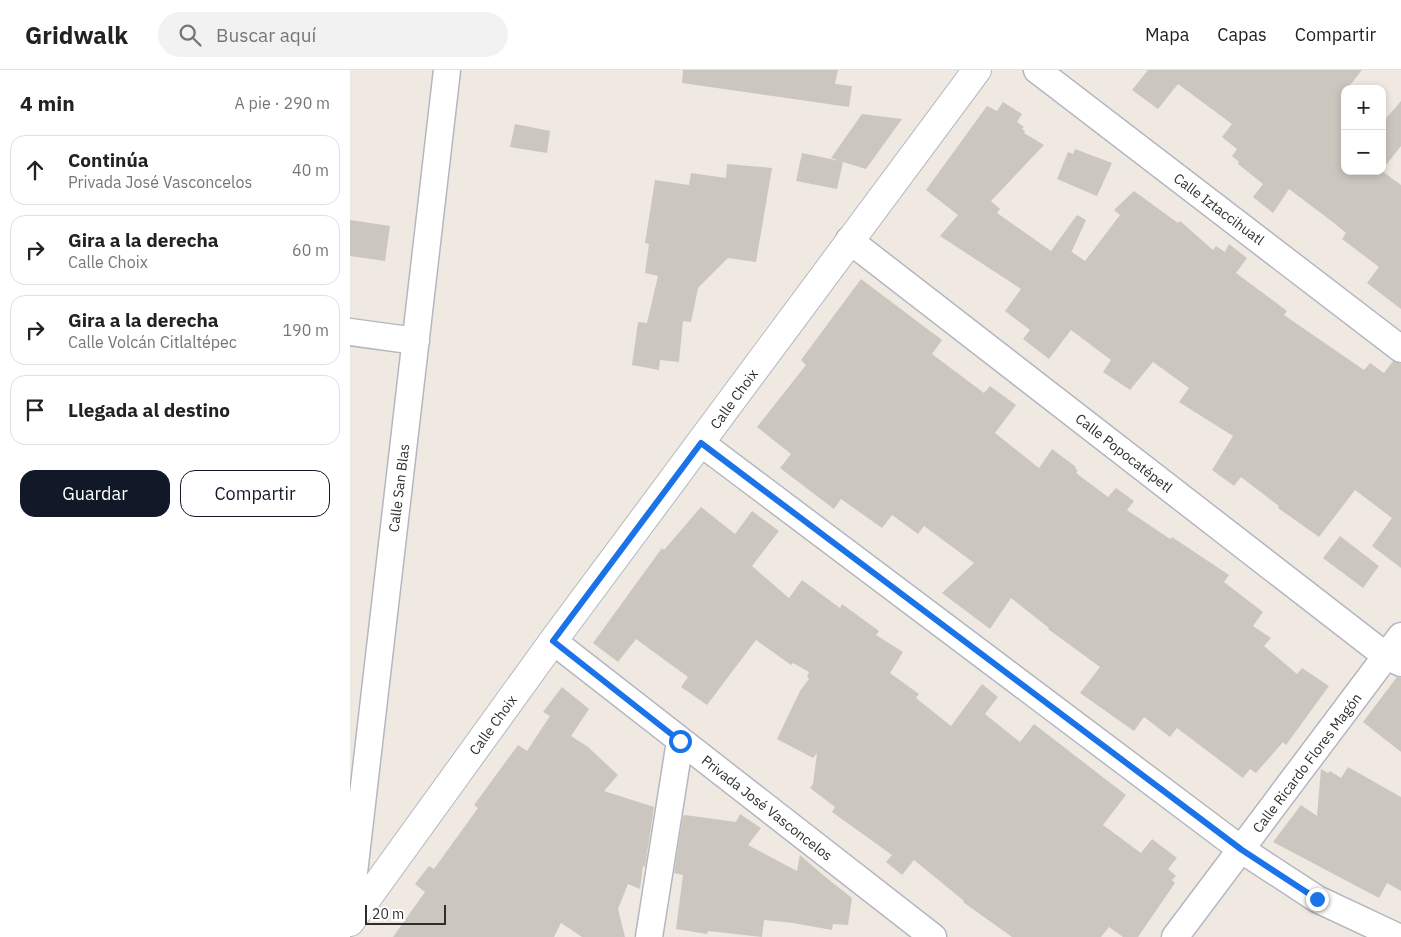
<!DOCTYPE html>
<html lang="es">
<meta charset="utf-8">
<style>
:root{--surface:#fff;--page:#f2f2f2;--text:#222;--muted:#767676;--line:#e0e0e0;--accent:#111827}
body{margin:0;font-family:"IBM Plex Sans",sans-serif;background:var(--page);color:var(--text)}
.controls{position:absolute;right:15px;top:15px;display:grid;overflow:hidden;border-radius:10px;box-shadow:0 2px 8px #0003}
.controls button{width:45px;height:45px;display:grid;place-items:center;padding:0;border:0;border-bottom:1px solid var(--line);background:var(--surface);color:var(--text);font:25px sans-serif}
.scale{position:absolute;left:15px;bottom:12px;width:81px;box-sizing:border-box;padding-left:5px;border:2px solid #2e2e2e;border-top:0;font-size:14px;line-height:18px;white-space:nowrap;color:#2e2e2e;-webkit-text-stroke:4px #fff;paint-order:stroke}
.stop{position:absolute;width:15px;height:15px;margin:-11px;border:4px solid #1a73e8;border-radius:50%;background:#fff}
.stop.end{background:#1a73e8;border-color:#fff;box-shadow:0 1px 5px #0008}
.list{margin:0;padding:0;list-style:none}
h2{display:flex;justify-content:space-between;align-items:center;height:65px;margin:0;padding:0 20px;font-size:21px}
h2 small{font-size:16px;font-weight:400;color:var(--muted)}
.list li{display:grid;grid-template-columns:32px 1fr auto;gap:15px;align-items:center;box-sizing:border-box;height:70px;margin:0 10px 10px;padding:0 10px;border:1px solid var(--line);border-radius:15px}
.list b{display:block;font-size:19px;white-space:nowrap}
.list p{margin:0;font-size:16px;white-space:nowrap;color:var(--muted)}
.list em{font-size:16px;font-style:normal;color:var(--muted)}
.actions{display:flex;gap:10px;padding:15px 20px}
.actions a{flex:1;padding:11px 0;border:1px solid var(--accent);border-radius:15px;text-align:center;font-size:18px;color:var(--accent)}
.actions .main{background:var(--accent);color:#fff}
.icon{flex:none;width:28px;height:28px;fill:none;stroke:currentColor;stroke-width:2;stroke-linecap:round;stroke-linejoin:round}
.map{position:relative;flex:none;width:1051px;height:867px;overflow:hidden}
header{display:flex;align-items:center;gap:30px;box-sizing:border-box;height:70px;padding:0 25px;background:var(--surface);border-bottom:1px solid var(--line)}
header strong{font-size:24px}
nav{display:flex;gap:28px;margin-inline-start:auto;font-size:18px}
.search{width:350px;height:45px;background:var(--page);display:flex;align-items:center;gap:12px;box-sizing:border-box;padding:0 18px;border-radius:28px;color:var(--muted);font-size:19px}
main{display:flex}
aside{flex:1;background:var(--surface)}
.map>svg:first-child{display:block}
.building{fill:#cbc7bf}
.lines{fill:none;stroke-linecap:round;stroke-linejoin:round}
.minor-casing{stroke:#b4b7c1;stroke-width:29}
.tertiary-casing{stroke:#b4b7c1;stroke-width:30}
.minor{stroke:#fff;stroke-width:26}
.tertiary{stroke:#fff;stroke-width:28}
.route{stroke:#1a73e8;stroke-width:6}
.labels{text-anchor:middle;stroke-width:4;stroke-linejoin:round;paint-order:stroke}
.street-label{font-size:14px;fill:#2e2e2e;stroke:#fff}
</style>
<header>
<strong>Gridwalk</strong>
<div class="search"><svg class="icon" aria-label="search" viewBox="0 0 24 24"><circle cx="10" cy="10" r="6"/><path d="M15 15l6 6"/></svg>Buscar aquí</div>
<nav><a>Mapa</a><a>Capas</a><a>Compartir</a></nav>
</header>
<main>
<aside>
<h2>4 min<small>A pie · 290 m</small></h2>
<ul class="list">
<li><svg class="icon" aria-label="ahead" viewBox="0 0 24 24"><path d="M12 20V5M6 11l6-6 6 6"/></svg><div><b>Continúa</b><p>Privada José Vasconcelos</p></div><em>40 m</em></li>
<li><svg class="icon" aria-label="right" viewBox="0 0 24 24"><path d="M7 20v-9h11M14 6l5 5-5 5"/></svg><div><b>Gira a la derecha</b><p>Calle Choix</p></div><em>60 m</em></li>
<li><svg class="icon" aria-label="right" viewBox="0 0 24 24"><path d="M7 20v-9h11M14 6l5 5-5 5"/></svg><div><b>Gira a la derecha</b><p>Calle Volcán Citlaltépec</p></div><em>190 m</em></li>
<li><svg class="icon" aria-label="arrive" viewBox="0 0 24 24"><path d="M6 21V4h12l-3 4 3 4H6"/></svg><div><b>Llegada al destino</b></div></li>
</ul>
<div class="actions"><a class="main">Guardar</a><a>Compartir</a></div>
</aside>
<div class="map">
<svg width="1051" height="867" viewBox="0 0 1051 867">
<rect width="100%" height="100%" fill="#efe9e1"/>
<path class="building" d="M333 0H488L485 14 502 16 499 37 332 13Z
M798 0H1012L997 19H995V101H1032L1051 115V239L1017 213 1029 197 992 169 996 163 984 153 939 119 923 143 903 127 913 114 888 94 889 92 882 86 887 79 872 67 882 54 828 14 808 39 782 20Z
M1051 31V76L1032 100V53Z
M653 32 672 44 667 52 674 57 672 59 675 61 674 63 694 75 641 131 650 139 647 143 701 181 727 145 736 150 721 183 722 182 735 191 770 145 764 140 784 121 828 153 830 151 863 180 866 176 875 182 879 174 897 188 886 203 937 241 934 245 1014 300 1020 293 1034 303 1043 291 1051 294V498L1022 476 1042 448 1005 420 969 467 928 438 929 436 891 407 884 416 862 400 883 366 829 332 839 318 803 292 780 320 753 302 761 290 721 260 699 289 673 269 680 260 655 241 671 219 590 166 608 145 576 120 637 36 647 41Z
M512 44 552 49 516 99 493 92 487 119 446 111 452 83 490 91 481 88Z
M165 54 200 61 197 83 160 77Z
M725 79 762 93 747 126 707 109 718 82 723 84Z
M377 94 422 98 406 192 378 188 348 218 341 252 333 251 329 292 310 290 309 300 282 295 288 252 297 253 308 206 295 203 299 174 295 173 305 110 339 115 341 103 376 108Z
M0 150 40 156 35 191 0 186Z
M511 209 592 270 582 284 634 323 640 316 666 335 645 363 689 398 702 379 726 397 725 398 728 401 726 403 758 427 766 418 784 431 777 440 820 469 822 467 879 505 874 512 913 542 903 556 921 568 914 576 947 604 952 598 979 616 936 675 933 672 906 703 900 699 893 708 827 658 820 667 794 647 784 661 730 623 750 597 698 559 699 558 661 528 640 559 592 523 624 493 574 456 568 464 542 445 532 458 491 429 484 439 430 398 441 384 407 357 456 295 451 290Z
M351 437 385 464 402 441 429 461 402 496 439 528 452 510 490 538 492 534 529 561 526 565 553 582 540 603 569 624 566 628 601 656 632 614 648 627 635 644 670 672 684 654 776 725 753 755 791 783 802 769 827 788 818 799 826 806 822 810 825 813 788 867H773L759 857 751 867H662L613 832 614 831 564 790 552 805 536 792 542 785 482 742 485 737 460 718 463 714 467 683 463 688 427 669 450 621 459 609 457 607 459 602 443 593 441 595 406 570 357 635 331 617 338 607 286 569 268 592 243 573 312 478 314 480Z
M990 466 1029 496 1013 518 973 488Z
M1047 607 1051 608V682L1013 652Z
M212 617 239 639 221 666 238 677 268 705 254 721 304 737 295 797 293 796 290 819 278 814 268 839 275 867H232L211 853 204 867H43L75 822 65 814 79 796 84 799 128 738 124 735 168 675 177 681 200 646 193 642Z
M998 697 1051 727V821L1037 813 1029 828 923 772 951 735 967 746 971 699 978 703 980 701 991 708Z
M390 744 411 758 398 775 447 801 450 785 473 805 502 828 498 855 483 854 482 860 443 853 414 850 412 867 358 861 357 864 326 859 333 805 324 803 333 746 335 745 386 752Z"/>
<g class="lines">
<g class="minor-casing">
<path id="minor" d="M687 0 1051 279
M499 170 1036 586 1051 593
M0 262 66 271
M351 373 892 780 967 829 1048 867
M203 571 583 867
M0 837 97 0
M299 867 330 671
M825 867 1051 566"/>
</g>
<g class="tertiary-casing">
<path id="tertiary" d="M0 852 203 571 627 0"/>
</g>
<use href="#minor" class="minor"/>
<use href="#tertiary" class="tertiary"/>
</g>
<g class="lines">
<path class="route" d="M330 671 203 571 351 373 892 780 967 829"/>
</g>
<g class="labels">
<g class="street-label">
<text transform="translate(869 139) rotate(37)" y="5">Calle Iztaccihuatl</text>
<text transform="translate(384 329) rotate(-54)" y="5">Calle Choix</text>
<text transform="translate(774 383) rotate(38)" y="5">Calle Popocatépetl</text>
<text transform="translate(49 418) rotate(-83)" y="5">Calle San Blas</text>
<text transform="translate(143 655) rotate(-54)" y="5">Calle Choix</text>
<text transform="translate(957 693) rotate(-53)" y="5">Calle Ricardo Flores Magón</text>
<text transform="translate(417 738) rotate(38)" y="5">Privada José Vasconcelos</text>
</g>
</g>
</svg>
<div class="controls">
<button>+</button>
<button>−</button>
</div>
<div class="scale">20 m</div>
<div class="stop" style="left:330px;top:671px"></div>
<div class="stop end" style="left:967px;top:829px"></div>
</div>
</main>
